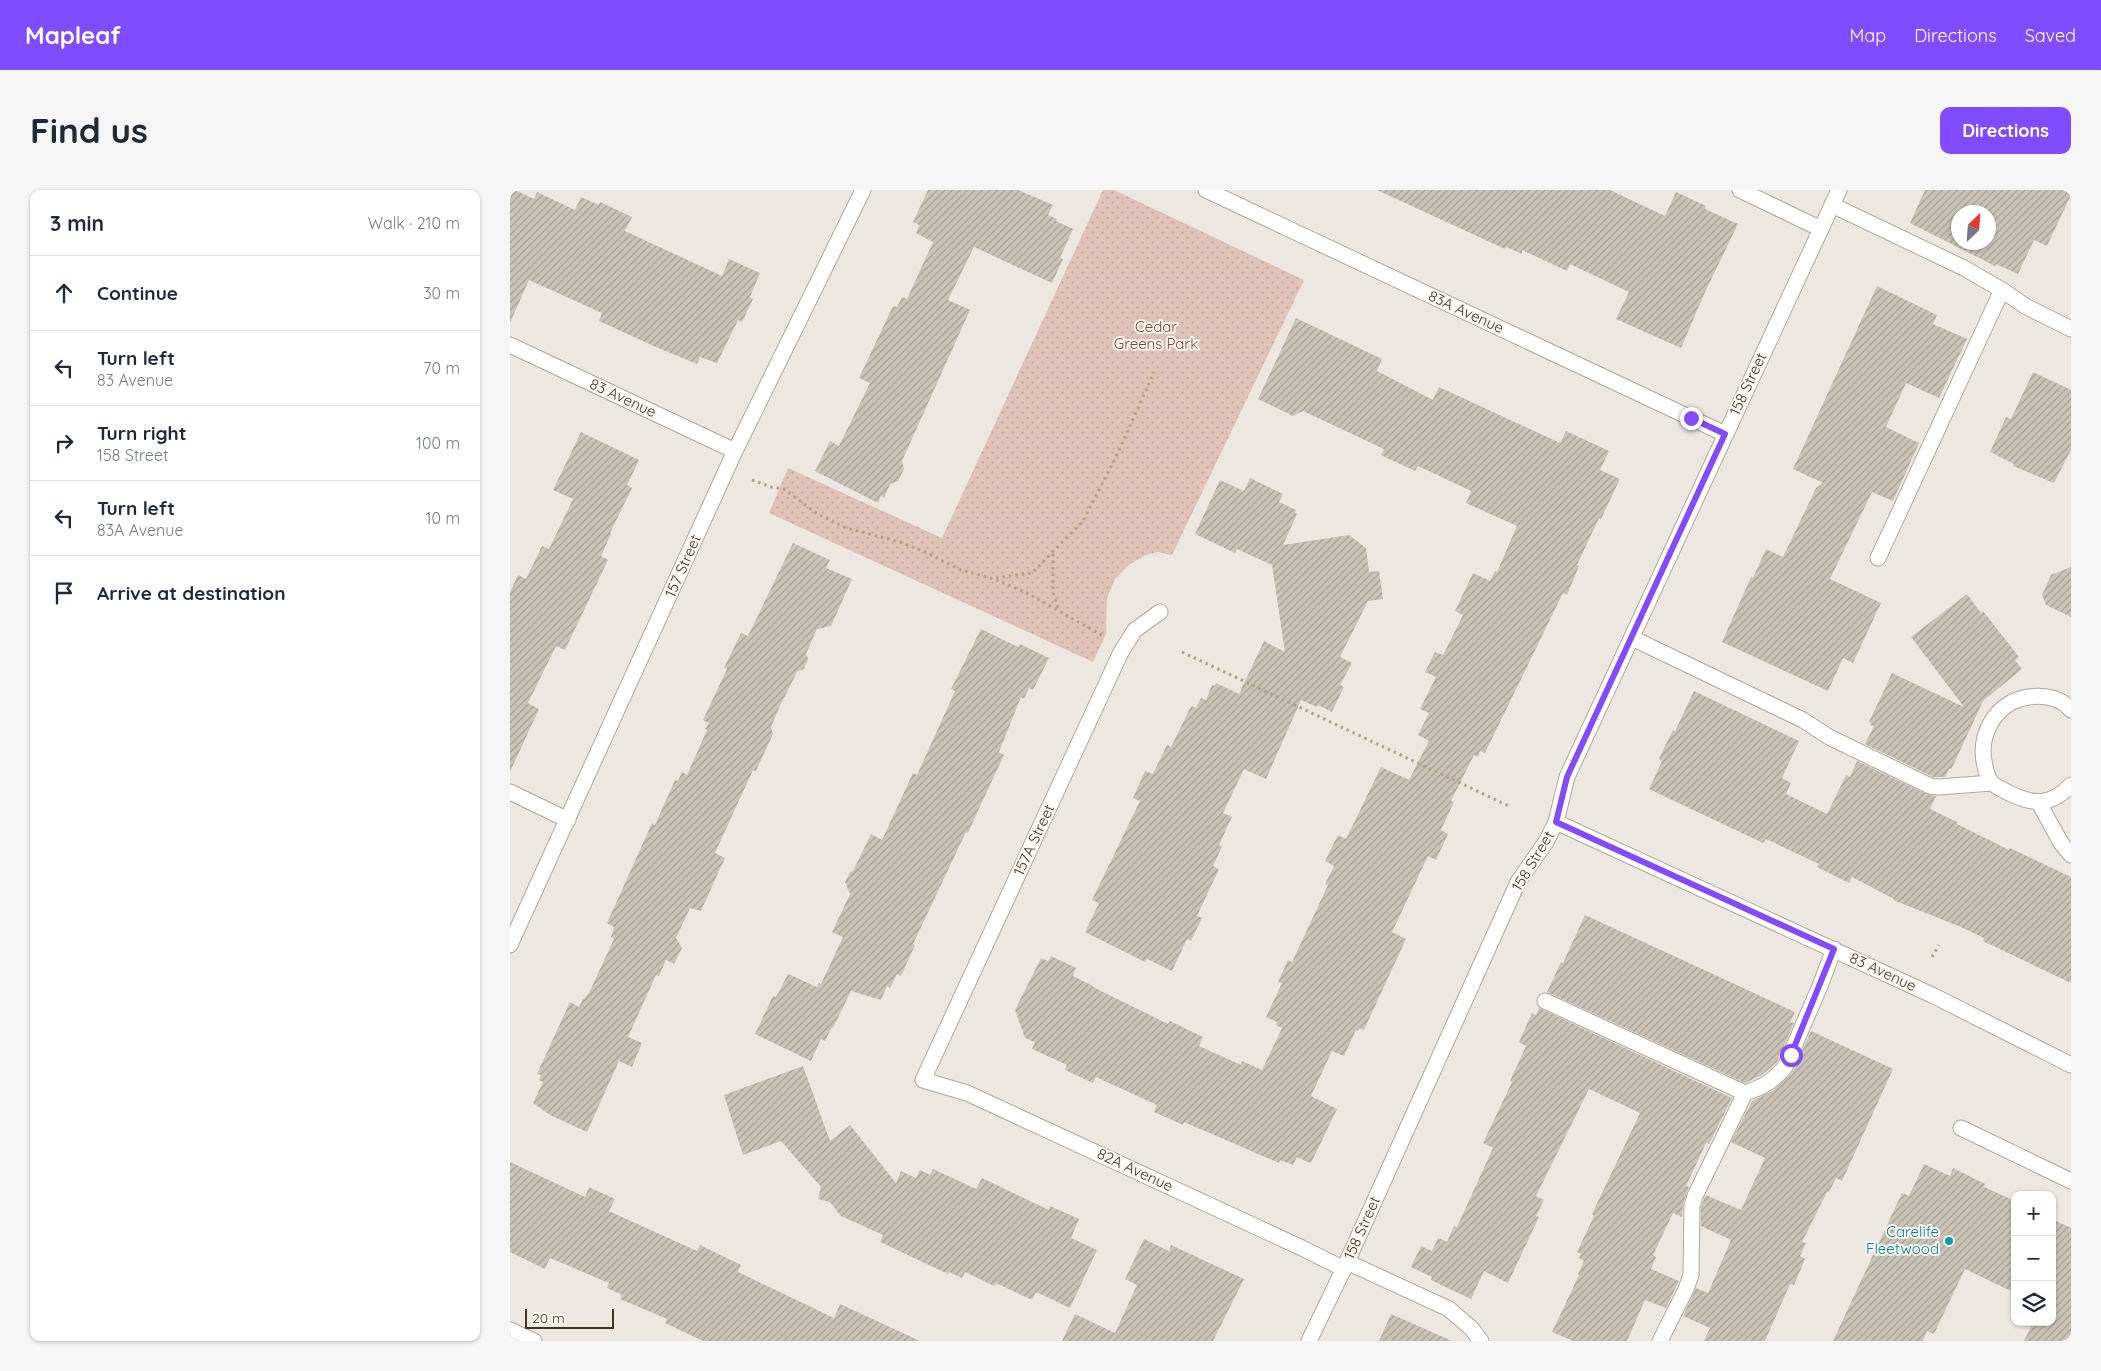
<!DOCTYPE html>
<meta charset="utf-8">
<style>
:root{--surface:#fff;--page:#f6f6f7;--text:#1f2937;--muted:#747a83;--line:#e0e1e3;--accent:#804cfe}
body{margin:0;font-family:Quicksand,sans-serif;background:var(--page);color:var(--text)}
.controls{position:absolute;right:15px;bottom:15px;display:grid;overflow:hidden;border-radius:10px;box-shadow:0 1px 4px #0004}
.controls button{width:45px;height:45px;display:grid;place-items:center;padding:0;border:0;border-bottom:1px solid var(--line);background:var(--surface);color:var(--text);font:25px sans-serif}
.compass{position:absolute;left:1441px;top:15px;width:45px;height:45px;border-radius:50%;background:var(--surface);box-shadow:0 1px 4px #0004;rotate:25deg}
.scale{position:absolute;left:15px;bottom:12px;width:89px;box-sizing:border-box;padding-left:5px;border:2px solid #3e371f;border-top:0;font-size:14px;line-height:18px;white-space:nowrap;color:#3e371f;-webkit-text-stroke:4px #f9f5f1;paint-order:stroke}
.stop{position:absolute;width:15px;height:15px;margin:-11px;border:4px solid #804cfe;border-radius:50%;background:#fff}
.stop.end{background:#804cfe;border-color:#fff;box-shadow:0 1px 5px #0008}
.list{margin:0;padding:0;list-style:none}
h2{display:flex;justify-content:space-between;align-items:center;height:65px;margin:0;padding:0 20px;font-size:21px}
h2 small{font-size:16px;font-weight:400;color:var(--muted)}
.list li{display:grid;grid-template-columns:32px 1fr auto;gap:15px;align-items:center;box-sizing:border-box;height:75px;padding:0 20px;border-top:1px solid var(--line)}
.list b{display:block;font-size:19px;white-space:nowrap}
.list p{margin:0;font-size:16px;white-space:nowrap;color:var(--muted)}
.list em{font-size:16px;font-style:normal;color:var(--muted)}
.icon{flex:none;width:28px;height:28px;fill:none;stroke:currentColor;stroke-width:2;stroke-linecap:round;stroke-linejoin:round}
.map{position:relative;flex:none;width:1561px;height:1151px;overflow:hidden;border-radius:10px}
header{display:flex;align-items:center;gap:30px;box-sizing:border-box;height:70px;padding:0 25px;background:var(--accent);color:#fff}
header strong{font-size:24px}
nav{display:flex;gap:28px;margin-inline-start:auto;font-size:18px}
.intro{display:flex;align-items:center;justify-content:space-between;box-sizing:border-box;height:120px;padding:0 30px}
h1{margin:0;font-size:35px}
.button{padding:12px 22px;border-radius:10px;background:var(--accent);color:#fff;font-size:18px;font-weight:700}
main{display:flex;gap:30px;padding:0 30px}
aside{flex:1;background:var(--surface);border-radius:10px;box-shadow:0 1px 4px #0004}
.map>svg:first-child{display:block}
.park{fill:url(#park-dots)}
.building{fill:url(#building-hatch);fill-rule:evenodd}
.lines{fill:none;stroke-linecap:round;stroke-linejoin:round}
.service-casing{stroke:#ada89b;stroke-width:17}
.minor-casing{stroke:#ada89b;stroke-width:17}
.tertiary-casing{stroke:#ada89b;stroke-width:17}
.path{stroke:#b3a47d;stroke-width:3;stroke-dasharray:2.5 4;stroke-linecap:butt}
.service{stroke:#fff;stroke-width:15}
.minor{stroke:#fff;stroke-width:15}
.tertiary{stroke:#fff;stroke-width:15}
.route{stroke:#804cfe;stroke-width:6}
.culture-dot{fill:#0f9aa8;stroke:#f9f5f1;stroke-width:2}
.labels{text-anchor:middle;stroke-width:4;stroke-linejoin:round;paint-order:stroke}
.street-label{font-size:15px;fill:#3e371f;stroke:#f9f5f1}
.park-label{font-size:15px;fill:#784926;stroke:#f9f5f1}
.culture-label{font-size:15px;fill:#0d838f;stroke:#f9f5f1;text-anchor:end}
</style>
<header>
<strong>Mapleaf</strong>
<nav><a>Map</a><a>Directions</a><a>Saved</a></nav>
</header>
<div class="intro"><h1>Find us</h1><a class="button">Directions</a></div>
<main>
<aside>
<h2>3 min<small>Walk · 210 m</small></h2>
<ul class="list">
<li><svg class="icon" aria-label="ahead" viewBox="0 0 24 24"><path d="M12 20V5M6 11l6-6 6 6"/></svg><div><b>Continue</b></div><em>30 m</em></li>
<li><svg class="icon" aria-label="left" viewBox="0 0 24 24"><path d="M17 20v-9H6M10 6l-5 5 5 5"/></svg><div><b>Turn left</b><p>83 Avenue</p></div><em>70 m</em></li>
<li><svg class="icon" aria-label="right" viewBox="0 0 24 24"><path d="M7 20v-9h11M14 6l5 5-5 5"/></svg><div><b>Turn right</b><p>158 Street</p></div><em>100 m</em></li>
<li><svg class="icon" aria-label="left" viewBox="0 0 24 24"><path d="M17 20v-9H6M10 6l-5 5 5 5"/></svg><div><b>Turn left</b><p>83A Avenue</p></div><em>10 m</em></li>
<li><svg class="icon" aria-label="arrive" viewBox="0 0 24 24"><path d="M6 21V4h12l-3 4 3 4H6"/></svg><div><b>Arrive at destination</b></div></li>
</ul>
</aside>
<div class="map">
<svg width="1561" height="1151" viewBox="0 0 1561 1151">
<defs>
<pattern id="park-dots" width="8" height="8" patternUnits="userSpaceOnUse" patternTransform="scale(1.25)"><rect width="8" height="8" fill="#e0c3b7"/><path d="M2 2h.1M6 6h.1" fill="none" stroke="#c1a89d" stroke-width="1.8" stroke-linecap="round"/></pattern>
<pattern id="building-hatch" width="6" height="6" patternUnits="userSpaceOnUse" patternTransform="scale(1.25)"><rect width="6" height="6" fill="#cac3b8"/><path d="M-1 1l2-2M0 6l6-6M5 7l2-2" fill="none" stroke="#a59f95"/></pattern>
</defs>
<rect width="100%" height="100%" fill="#ece7e0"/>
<path class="park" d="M593 0H604L794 90 662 365 648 362 636 365 620 374 605 389 597 408 596 444 583 472 259 323 278 278 432 348Z"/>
<path class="building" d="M0 0H5L24 9 27 2 65 20 71 7 89 15 90 12 122 27 115 41 212 86 219 69 250 83 240 107 243 109 232 132 228 130 207 173 190 167 187 174 148 158 89 131 92 123 19 90 0 133Z
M418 0H508L543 15 538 25 547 29 546 31 563 39 550 68 553 69 542 93 464 57 438 110 460 120 392 271 394 279 388 291 380 294 374 308 371 306 368 313 305 281 320 251 329 256 360 193 349 188 383 116 387 117 392 107 397 109 423 52 406 43 409 35 403 32Z
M867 0H1100L1155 26 1166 2 1196 16 1195 19 1228 34 1195 102 1171 158 1106 129 1119 102 1060 74 1057 81 1012 60V64L996 57 995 59Z
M1415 0H1561V5L1537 56 1524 50 1508 84 1486 74 1485 76 1400 33ZM1448 22H1478V52H1448Z
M1367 96 1427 125 1423 134 1457 149 1429 208 1396 193 1376 237 1409 253 1383 311 1362 302 1320 389 1371 413 1343 473 1333 468 1318 501 1212 452 1241 387 1243 388 1256 359 1273 367 1306 298 1313 293 1283 279Z
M786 128 872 169 867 181 923 210 929 197 1050 253 1056 241 1099 261 1090 280 1110 289 1091 329 1089 328 1067 375 1069 376 1057 405 1053 403 975 563 970 561 968 567 964 565 941 611 944 612 931 640 938 644 926 670 918 666 882 742 896 749 854 840 849 838 848 841 846 840 834 866 822 861 801 906 827 919 802 971 800 973 787 967 783 975 770 970 769 973 674 932 673 935 644 922 647 915 586 887 583 893 555 880 557 875 522 859 525 852 515 848 505 820 531 768 538 771 541 766 566 778 563 786 583 796V797L658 834 660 831 693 847 689 856 731 875 732 871 752 880 772 838 766 835 767 832 756 827 772 793 768 792 778 770 782 772 818 695 815 694 824 676 815 671 828 645 836 649 871 577 899 590 919 551 908 545 919 523 910 519 926 487 915 482 925 462 933 465 953 425 945 421 963 383 980 391 985 381 987 382 1007 336 956 313 961 301 908 276 905 281 871 265 874 259 793 221 783 226 748 209Z
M1523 182 1561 200V260L1544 293 1503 276 1504 274 1480 262 1496 227 1501 229Z
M71 242 129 270 117 295 122 298 100 343 101 344 91 366 98 370 55 460 46 456 18 513 29 519 0 582V402L8 385 16 389 32 356 39 359 63 309 43 300Z
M740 288 773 304 769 312 786 320 785 323 787 324 773 355 839 345 856 358 859 382 869 381 873 409 858 411 830 467 842 473 830 495 834 497 822 522 808 515 807 517 791 510 756 589 734 579 713 623 722 627 709 655 712 657 703 676 709 679 687 726 692 728 681 751 677 749 662 781 637 769 635 772 575 742 589 713 582 710 630 611 623 608 635 581 643 584 657 555 661 557 681 516 686 518 691 508 696 510 702 495 705 496 706 493 729 504 754 451 775 462 762 375 727 359 725 363 685 344 710 290 734 301Z
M283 353 320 370 316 378 342 389 321 436 307 439 296 464 298 469 294 479 287 482 269 518 261 537 263 544 246 581 243 580 205 663 215 668 195 712 191 721 180 718 166 748 172 758 164 774 156 770 149 786 146 785 118 847 132 853 122 877 109 871 77 942 40 925 23 913 33 892 29 890 31 885 27 884 60 812 69 817 73 809H74L79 803 104 749 101 747 104 737 97 733 129 662 142 633 145 635 165 590 168 591 172 582 177 585 197 540 195 539 199 533 193 530 217 479 214 478 231 443 238 446Z
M1561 377V427L1536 415 1532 405 1541 385Z
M1457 404 1471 423 1473 421 1509 467 1505 470 1512 479 1473 511 1442 578 1439 579 1435 587H1423L1355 554 1364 536 1360 535 1361 533 1359 532 1382 483 1454 517 1401 447Z
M471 439 508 457 510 454 539 468 523 500 519 498 514 509 511 507 489 562 494 565 472 612 458 643 456 642 403 754 405 755 391 786 387 784 380 798 377 796 371 810 341 801 323 838 322 837 315 851 311 849 301 871 245 844 263 806 266 807 278 784 307 797 309 793 311 794 333 747 322 742 340 704 335 692 340 682 343 681 361 644 372 650 403 583 407 585 445 501 441 499Z
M1184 501 1289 551 1272 588 1281 593 1276 604 1317 624 1336 585 1340 587 1347 571 1416 604 1426 606 1420 619 1447 632V634L1499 660 1500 658 1561 687V793L1473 751 1474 748 1451 737 1383 710 1384 709 1342 687 1339 693 1307 677 1309 674 1256 649 1253 653 1139 599 1152 571 1149 569 1152 562 1163 540 1165 541Z
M1075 725 1285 822 1280 832 1284 833 1267 872 1252 885 1235 893 1037 802 1051 772 1053 773Z
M1029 818 1222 908 1199 954 1196 953 1176 996 1179 997 1173 1014 1172 1027 1163 1023 1143 1065 1146 1067 1141 1079 1169 1091 1167 1095 1156 1118 1135 1110 1117 1151H1063L1042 1142 1069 1085 1068 1084 1074 1071 1069 1068 1071 1064 1067 1062 1084 1026 1082 1024 1130 923 1079 899 1026 1006 1034 1010 1026 1026 1029 1027 998 1093 974 1081 961 1109 921 1090 922 1087 901 1077 911 1056 922 1061 928 1048 937 1052 944 1036 947 1037 983 958 973 953 1002 892 1000 891 1016 856 1009 852 1022 823 1026 825Z
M1301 841 1383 879 1332 991 1326 988 1319 1002H1317L1292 1052 1296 1053 1290 1066 1295 1069 1284 1095 1280 1094 1255 1151H1194L1200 1138 1173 1126 1186 1098 1198 1103 1221 1050 1191 1036V1017L1194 1009 1196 1005 1231 1020 1255 968 1221 952 1242 911 1262 901 1282 883Z
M293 876 320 951 340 935 386 993 391 981 406 988 410 980 420 985 423 979 466 999 472 988 539 1020 540 1016 569 1029 561 1048 587 1060 560 1118 526 1102 522 1110 486 1093 484 1096 455 1082 452 1088 439 1082 438 1084 370 1052 373 1045 331 1026 320 1012 308 1009 311 997 271 951 233 965 214 905Z
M0 972 75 1007 79 997 105 1009 99 1021 187 1061 190 1055 231 1075 228 1082 324 1128 330 1114 410 1151H193L155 1133 157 1129 110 1109 112 1105 97 1098 99 1093 40 1068 35 1079 0 1062Z
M1414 974 1440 986 1443 978 1475 994 1474 997 1505 1011V1103L1455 1079 1424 1144 1417 1141 1413 1151H1323L1392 1003 1399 1006Z
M1542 1029 1561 1038V1151H1514L1523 1132H1542Z
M634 1049 659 1061 661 1055 734 1089 703 1151H552L565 1124 605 1143 627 1095 615 1089Z
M881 1124 942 1151H869Z"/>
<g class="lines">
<g class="service-casing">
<path id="service" d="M1230 0 1311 39
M1322 15 1454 78 1492 100 1368 368
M1492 100 1515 116 1561 139
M1122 448 1293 530 1319 547 1420 596 1429 597 1482 593
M1561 520C1550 507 1534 505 1519 507 1486 511 1467 545 1475 576 1476 581 1478 589 1482 593 1486 597 1494 600 1499 603 1523 615 1541 616 1561 595
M1529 613 1551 653 1561 665
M1035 811 1235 903C1253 897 1262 892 1275 877L1310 796 1324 759
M1451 938 1561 991
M837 1072 939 1119 962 1139 971 1151
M1150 1151 1176 1099 1181 1085 1182 1016 1185 1006 1235 903"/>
</g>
<g class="minor-casing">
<path id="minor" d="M696 0 1215 244
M0 155 225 261
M650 422 625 440 611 462 413 890 457 903 792 1058 834 1079
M0 602 58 630
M1046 632 1424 806 1561 875
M0 755 225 261 353 0"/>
</g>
<g class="tertiary-casing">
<path id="tertiary" d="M0 1140 24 1151
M799 1151 837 1072 1008 692 1036 652 1046 632 1057 587 1329 0"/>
</g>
<path class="path" d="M242 290 261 297 274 299 306 323 336 338 390 352 413 361 451 380 484 389 517 403 595 447
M543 364V403L549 421
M486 388 522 383 573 331 606 267 644 182
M672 462 999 616
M1422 767 1429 755"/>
<use href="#service" class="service"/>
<use href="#minor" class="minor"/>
<use href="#tertiary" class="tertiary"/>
</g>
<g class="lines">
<path class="route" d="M1181 228 1215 244 1057 587 1046 632 1324 759 1281 865"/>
</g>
<circle class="culture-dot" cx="1439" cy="1051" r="5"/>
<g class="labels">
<g class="street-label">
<text transform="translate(956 122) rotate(25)" y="5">83A Avenue</text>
<text transform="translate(1238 194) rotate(-65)" y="5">158 Street</text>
<text transform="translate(113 208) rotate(25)" y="5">83 Avenue</text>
<text transform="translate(173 376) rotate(-66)" y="5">157 Street</text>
<text transform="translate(524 650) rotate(-65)" y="5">157A Street</text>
<text transform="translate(1023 671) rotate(-59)" y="5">158 Street</text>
<text transform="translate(1373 782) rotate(25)" y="5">83 Avenue</text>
<text transform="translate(625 980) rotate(25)" y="5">82A Avenue</text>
<text transform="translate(852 1038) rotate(-66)" y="5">158 Street</text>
</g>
<g class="park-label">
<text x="646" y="142">Cedar<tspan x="646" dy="17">Greens Park</tspan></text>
</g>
<g class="culture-label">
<text x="1429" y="1047">Carelife<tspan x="1429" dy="17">Fleetwood</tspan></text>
</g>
</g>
</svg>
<div class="controls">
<button>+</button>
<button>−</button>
<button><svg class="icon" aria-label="layers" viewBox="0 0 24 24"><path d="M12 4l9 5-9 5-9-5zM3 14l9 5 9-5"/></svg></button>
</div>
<svg class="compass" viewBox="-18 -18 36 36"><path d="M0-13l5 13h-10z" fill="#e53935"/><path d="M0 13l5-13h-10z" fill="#747a83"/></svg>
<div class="scale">20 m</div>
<div class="stop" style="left:1281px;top:865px"></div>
<div class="stop end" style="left:1181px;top:228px"></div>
</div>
</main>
